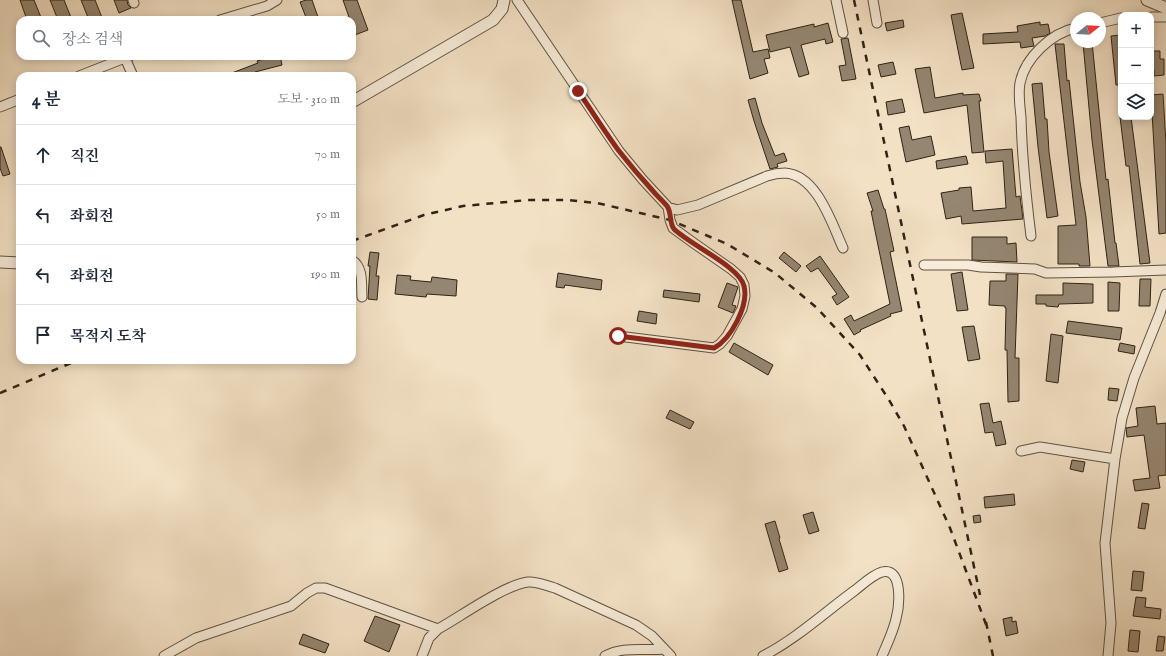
<!DOCTYPE html>
<html lang="ko">
<meta charset="utf-8">
<style>
:root{--surface:#fff;--page:#f6f6f7;--text:#1f2937;--muted:#747a83;--line:#e0e1e3}
body{margin:0;font-family:"IM FELL English","Noto Serif KR",serif;background:var(--page);color:var(--text)}
.controls{position:absolute;right:12px;top:12px;display:grid;overflow:hidden;border-radius:8px;box-shadow:0 2px 10px #0003}
.controls button{width:36px;height:36px;display:grid;place-items:center;padding:0;border:0;border-bottom:1px solid var(--line);background:var(--surface);color:var(--text);font:20px sans-serif}
.compass{position:absolute;left:1070px;top:12px;width:36px;height:36px;border-radius:50%;background:var(--surface);box-shadow:0 2px 10px #0003;rotate:72deg}
.stop{position:absolute;width:12px;height:12px;margin:-9px;border:3px solid #8f2418;border-radius:50%;background:#fff}
.stop.end{background:#8f2418;border-color:#fff;box-shadow:0 1px 4px #0008}
.list{margin:0;padding:0;list-style:none}
h2{display:flex;justify-content:space-between;align-items:center;height:52px;margin:0;padding:0 16px;font-size:17px}
h2 small{font-size:13px;font-weight:400;color:var(--muted)}
.list li{display:grid;grid-template-columns:26px 1fr auto;gap:12px;align-items:center;box-sizing:border-box;height:60px;padding:0 16px;border-top:1px solid var(--line)}
.list b{display:block;font-size:15px;white-space:nowrap}
.list em{font-size:13px;font-style:normal;color:var(--muted)}
.icon{flex:none;width:22px;height:22px;fill:none;stroke:currentColor;stroke-width:2;stroke-linecap:round;stroke-linejoin:round}
.map{position:relative;flex:none;width:1166px;height:656px;overflow:hidden}
.search{position:absolute;background:var(--surface);box-shadow:0 2px 10px #0003;left:16px;top:16px;width:340px;height:44px;display:flex;align-items:center;gap:10px;box-sizing:border-box;padding:0 14px;border-radius:12px;color:var(--muted);font-size:15px}
.panel{position:absolute;background:var(--surface);box-shadow:0 2px 10px #0003;left:16px;top:72px;width:340px;height:292px;border-radius:12px}
.map>svg:first-child{display:block}
.building{fill:#958671;stroke:#302315}
.lines{fill:none;stroke-linecap:round;stroke-linejoin:round}
.minor-casing{stroke:#615241;stroke-width:11}
.tertiary-casing{stroke:#615241;stroke-width:13}
.minor{stroke:#f7ecd9;stroke-width:9}
.tertiary{stroke:#f7ecd9;stroke-width:11}
.rail{stroke:#302315;stroke-width:2.5;stroke-dasharray:7 7;stroke-linecap:butt}
.route{stroke:#8f2418;stroke-width:5}
</style>
<div class="map">
<svg width="1166" height="656" viewBox="0 0 1166 656">
<rect width="100%" height="100%" fill="#f3e1c5"/>
<filter id="stains"><feTurbulence type="fractalNoise" baseFrequency=".005" numOctaves="4"/><feColorMatrix values="0 0 0 0 .2 0 0 0 0 .09 0 0 0 0 .02 0 0 0 .5 -.17"/></filter>
<radialGradient id="worn" r=".72"><stop offset=".6" stop-color="#630" stop-opacity="0"/><stop offset="1" stop-color="#630" stop-opacity=".3"/></radialGradient>
<path class="building" d="M20 0H34L42 20H27Z
M50 0H64L72 20H58Z
M81 0H95L103 20H89Z
M114 0H127L128 5 131 8 119 13Z
M306 0H312L319 20H307L300 2Z
M343 0H357L368 30 352 36V20H350Z
M732 0H741L753 52 768 49 770 58 764 59 768 73 750 79Z
M962 13 974 68 962 70 951 15Z
M903 20 904 27 887 31 885 23Z
M1040 22V25L1048 24 1050 33 1045 36 1032 38 1034 46 1021 48 1020 42 983 44V34L1018 32 1017 26Z
M828 23 833 42 826 44 825 39 801 45 809 74 799 77 790 47 770 52 766 35 814 24V27Z
M1121 35V85H1116L1111 36Z
M848 38 856 79 842 81 839 66 846 65 841 39Z
M1092 42 1106 180 1108 179 1115 243H1116L1119 266H1108L1092 140 1083 43Z
M1055 44H1064L1067 81 1069 80 1080 182 1086 217 1090 266H1079V264H1058V226L1076 225Z
M1151 51H1160V59H1164V75L1154 76V70H1151Z
M275 56H280L282 65 255 72V73L247 76H224L258 63 257 61Z
M893 62 896 74 881 77 878 65Z
M930 67 935 98 963 93V95L979 94 981 101H979L984 152 972 153 967 105 924 113 915 69Z
M1042 83 1045 119H1047L1049 152 1058 216 1047 218 1038 147 1032 84Z
M1163 94 1166 143V233L1159 234 1151 95Z
M755 98 762 123 775 156 784 153 787 161 777 164 778 167 770 169 754 121 748 100Z
M902 99 905 112 888 115 886 102Z
M1120 117H1131L1150 263 1140 264 1129 166H1126Z
M909 126 912 140 931 136 935 155 906 162 899 128Z
M0 147H1L10 174 3 176 0 168Z
M1012 149 1016 197 1020 196 1023 219 962 224 961 216 946 219 941 193 959 190V188L971 187 973 211 1006 208 1003 161 986 163 985 151Z
M966 156 968 164 937 169 936 161Z
M878 190 884 209H885L894 251 890 252 902 311 890 314 891 316 860 330 861 331 854 335 844 319 851 315 854 321 890 304 871 211H873L867 193Z
M972 237H1007V244L1016 243 1017 262 972 260Z
M370 252 379 253 376 276H379L377 300 368 299 370 266H368Z
M784 252 801 266 796 272 779 258Z
M820 256 849 297 837 305 832 297 837 294 818 268 811 272 806 266Z
M962 272 968 310 957 311 951 274Z
M558 273 602 280 601 290 565 285 564 288 556 287Z
M1006 274H1018L1015 358H1019V401L1008 402 1007 350H1005L1006 308H1005V306L989 305 990 281H1006Z
M397 275 411 276 410 280 431 282 432 277 457 280 456 296 427 294 426 297 395 294Z
M1140 279H1151L1150 306H1139Z
M1108 282 1120 283 1119 311H1108Z
M727 283 738 287 732 305 736 306 733 313 718 307Z
M1063 283 1093 284V303L1059 304 1058 307 1046 306V304H1036V295H1063Z
M664 290 700 294 699 302 663 297Z
M639 311 657 314 656 324 637 321Z
M1068 321 1122 328 1120 340 1066 333Z
M974 326 980 359 968 361 962 327Z
M1051 334 1063 336 1058 383 1046 381Z
M734 343 773 365 768 375 729 352Z
M1120 343 1135 346 1134 354 1118 351Z
M1109 388 1119 389 1117 401 1108 400Z
M989 403 993 423 1001 421 1006 444 996 446 993 432 985 433 980 404Z
M1155 406 1157 424 1166 423V475L1158 476 1160 488 1135 491 1133 480 1150 478 1144 435 1127 437 1126 428 1138 426 1136 408Z
M670 410 694 422 690 429 666 418Z
M1072 460 1085 462 1083 472 1070 469Z
M1014 494 1015 505 985 508 984 497Z
M1142 503 1149 504 1145 529 1138 528Z
M813 512 819 531 809 534 803 515Z
M980 515 981 522 974 523 973 516Z
M775 521 780 538 779 539 788 569 779 572 765 524Z
M1133 571 1144 572 1142 591 1131 590Z
M1136 597 1146 598 1145 607 1161 609 1160 619 1133 616Z
M375 616 400 625 389 652 364 641Z
M1012 617V622L1016 621 1018 633 1006 636 1003 619Z
M1130 630 1140 631 1138 652 1128 651Z
M303 634 329 644 325 653 299 644Z
M1158 636 1165 637 1163 651H1156Z"/>
<g class="lines">
<g class="minor-casing">
<path id="minor" d="M133 0 134 3
M517 0 619 151 643 180 668 207 670 220 673 228 695 244 731 269 740 277 744 285 745 296 742 309 727 336 720 344 714 348 618 336
M836 0 843 33
M873 0 877 23
M1151 17H1166
M220 20 267 6 277 0
M1100 23 1121 18
M125 58 133 76
M79 76 130 56
M0 107 20 99
M668 207 677 210 698 205 767 176C773 174 779 173 785 173 817 175 832 224 843 248
M1031 236C1026 196 1022 157 1021 117 1020 107 1018 93 1020 83 1025 58 1051 33 1076 28
M352 260C364 268 361 284 362 297
M924 265H968L981 267 1035 269 1046 273 1113 272 1166 270
M1021 451 1040 447 1115 459
M164 656 196 638 291 606 307 593 316 588H325L438 629C460 617 504 585 528 582 537 581 546 586 555 588L636 625 652 636 671 656
M422 656 429 638 438 629
M605 656C623 646 644 651 664 649
M763 656C796 639 824 613 854 591 862 585 872 575 882 572 904 567 899 608 896 619 893 632 887 644 882 656
M1108 656 1111 623 1105 543 1115 459 1122 418 1134 378 1160 313 1166 294"/>
</g>
<g class="tertiary-casing">
<path id="tertiary" d="M1147 0 1166 8
M352 102 493 20 502 9 504 0
M0 262 20 263"/>
</g>
<use href="#minor" class="minor"/>
<use href="#tertiary" class="tertiary"/>
<path class="rail" d="M854 0 980 595
M352 241 424 215 463 206 528 200H568L597 203 670 220 727 244 775 273 817 308 839 332 860 355 889 400 904 426 950 528 987 627
M0 393 78 360
M986 622 993 656"/>
</g>
<g class="lines">
<path class="route" d="M578 91C592 111 605 132 619 151 630 165 641 178 653 191 657 196 663 201 667 206 672 213 669 223 674 229 689 244 740 267 744 286 749 305 731 339 714 348L618 336"/>
</g>
<rect width="100%" height="100%" filter="url(#stains)"/>
<rect width="100%" height="100%" fill="url(#worn)"/>
</svg>
<div class="controls">
<button>+</button>
<button>−</button>
<button><svg class="icon" aria-label="layers" viewBox="0 0 24 24"><path d="M12 4l9 5-9 5-9-5zM3 14l9 5 9-5"/></svg></button>
</div>
<svg class="compass" viewBox="-18 -18 36 36"><path d="M0-13l5 13h-10z" fill="#e53935"/><path d="M0 13l5-13h-10z" fill="#747a83"/></svg>
<div class="stop" style="left:618px;top:336px"></div>
<div class="stop end" style="left:578px;top:91px"></div>
<div class="search"><svg class="icon" aria-label="search" viewBox="0 0 24 24"><circle cx="10" cy="10" r="6"/><path d="M15 15l6 6"/></svg>장소 검색</div>
<section class="panel">
<h2>4 분<small>도보 · 310 m</small></h2>
<ul class="list">
<li><svg class="icon" aria-label="ahead" viewBox="0 0 24 24"><path d="M12 20V5M6 11l6-6 6 6"/></svg><div><b>직진</b></div><em>70 m</em></li>
<li><svg class="icon" aria-label="left" viewBox="0 0 24 24"><path d="M17 20v-9H6M10 6l-5 5 5 5"/></svg><div><b>좌회전</b></div><em>50 m</em></li>
<li><svg class="icon" aria-label="left" viewBox="0 0 24 24"><path d="M17 20v-9H6M10 6l-5 5 5 5"/></svg><div><b>좌회전</b></div><em>190 m</em></li>
<li><svg class="icon" aria-label="arrive" viewBox="0 0 24 24"><path d="M6 21V4h12l-3 4 3 4H6"/></svg><div><b>목적지 도착</b></div></li>
</ul>
</section>
</div>
